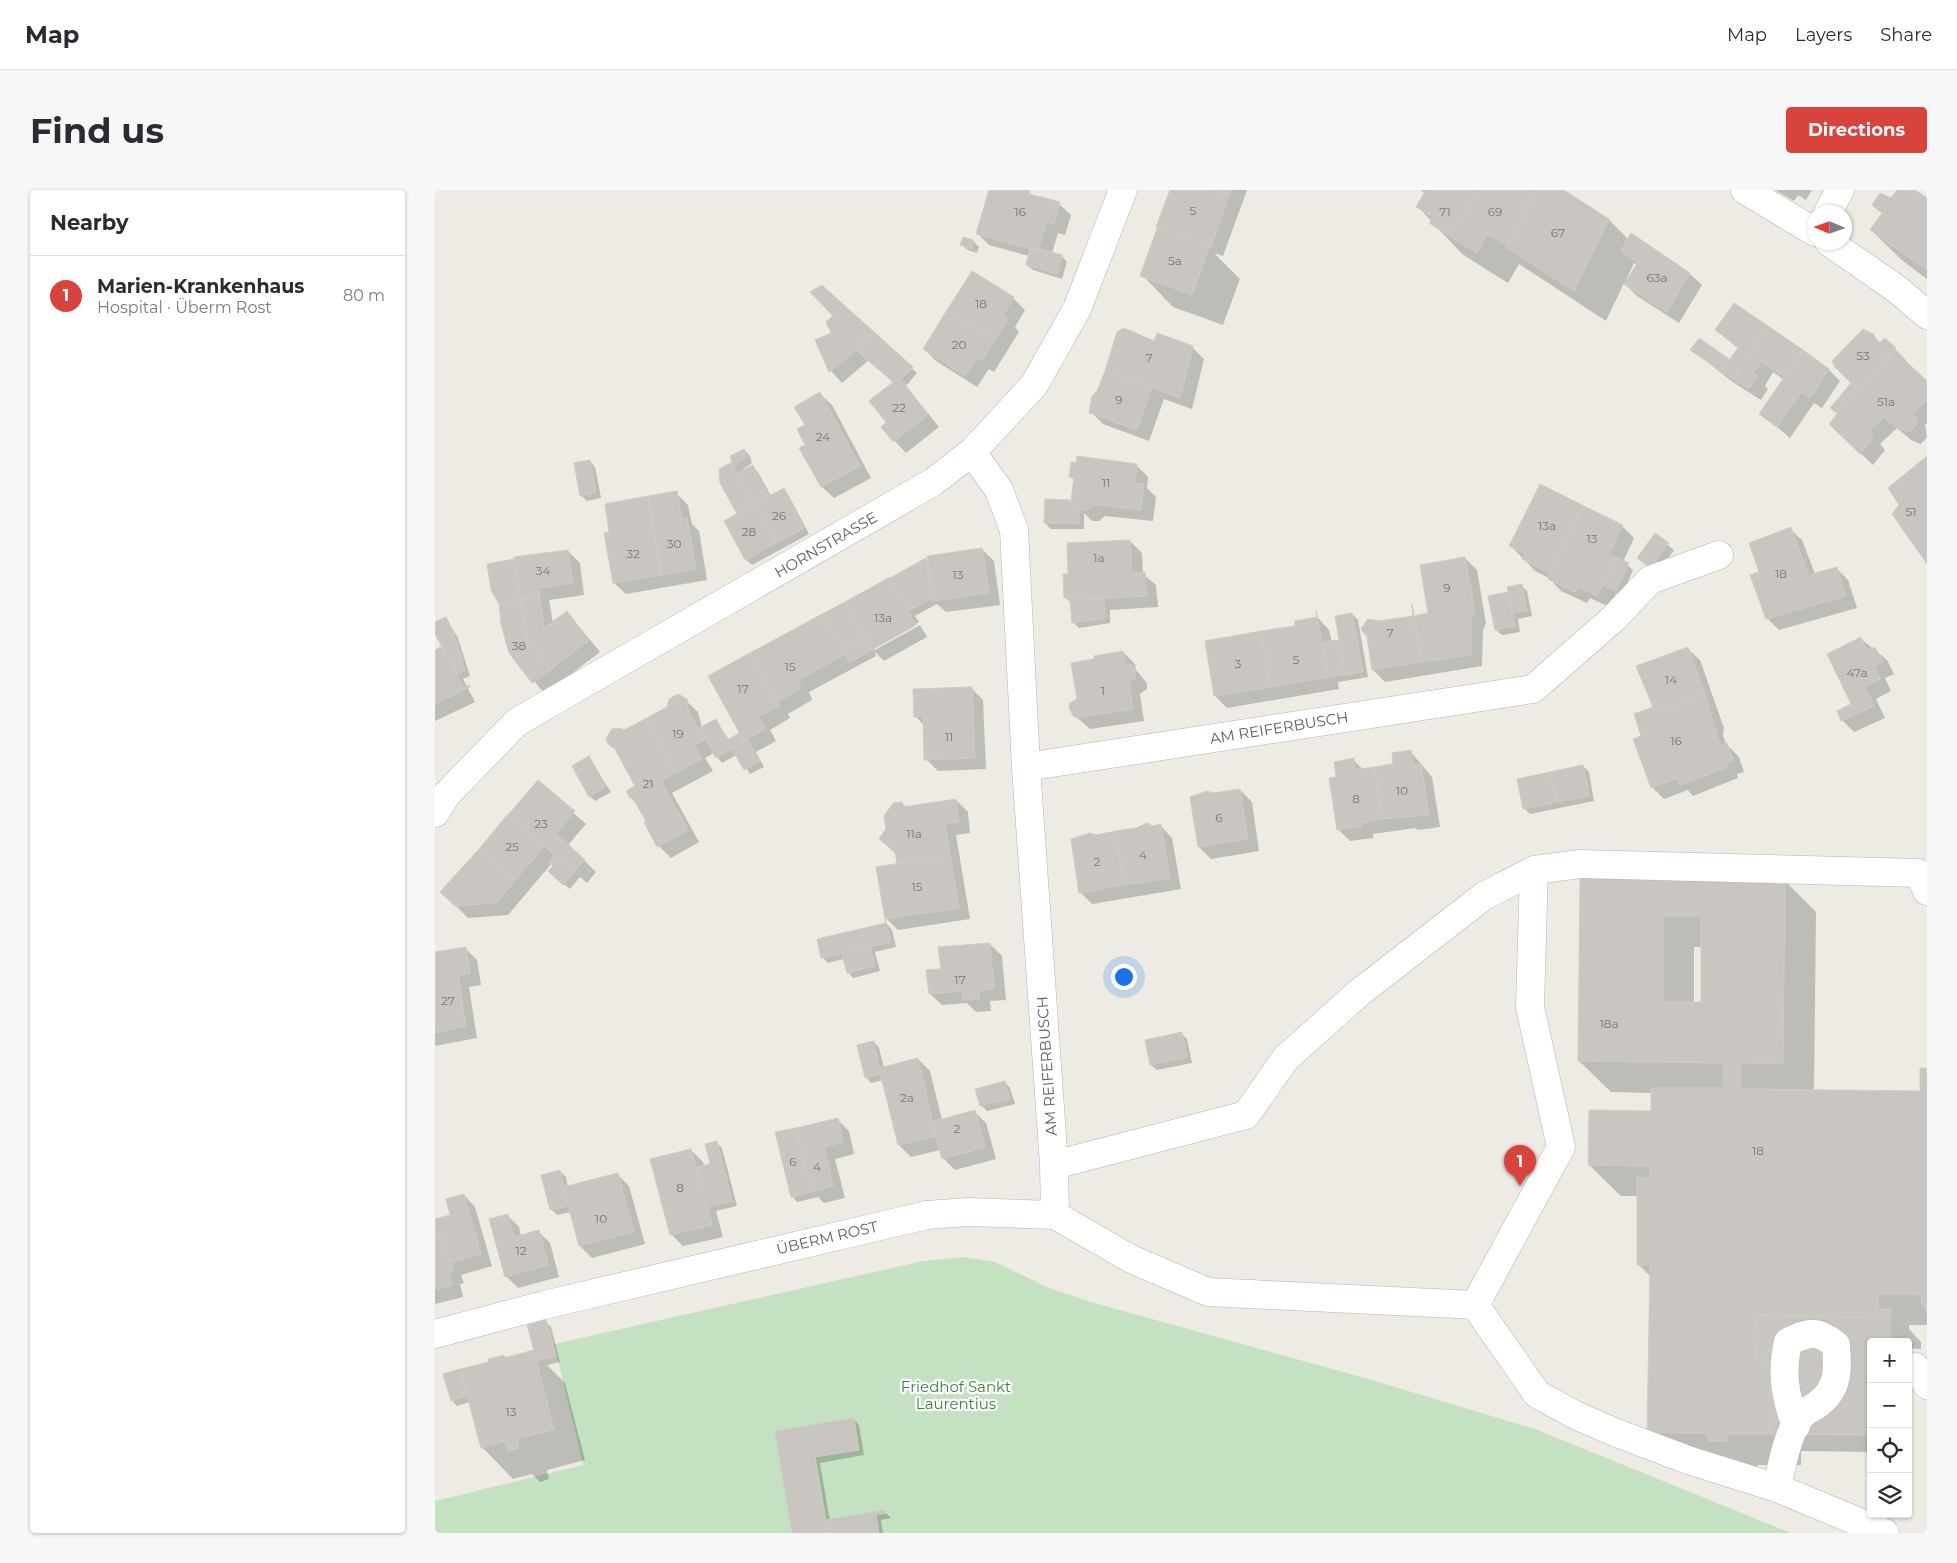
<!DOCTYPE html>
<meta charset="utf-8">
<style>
:root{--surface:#fff;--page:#f7f7f7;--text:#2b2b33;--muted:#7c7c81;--line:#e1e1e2;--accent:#d9433d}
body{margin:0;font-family:Montserrat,sans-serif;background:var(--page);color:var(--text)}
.controls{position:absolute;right:15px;bottom:15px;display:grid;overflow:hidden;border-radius:5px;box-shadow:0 1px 4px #0004}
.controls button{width:45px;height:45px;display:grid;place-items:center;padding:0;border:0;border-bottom:1px solid var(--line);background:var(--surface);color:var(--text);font:25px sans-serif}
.compass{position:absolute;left:1372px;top:15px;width:45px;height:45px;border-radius:50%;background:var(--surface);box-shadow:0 1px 4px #0004;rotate:272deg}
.you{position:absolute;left:688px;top:786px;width:18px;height:18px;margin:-12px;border:4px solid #fff;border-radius:50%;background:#1a73e8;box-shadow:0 0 0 8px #1a73e833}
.badge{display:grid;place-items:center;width:32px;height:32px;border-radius:50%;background:var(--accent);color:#fff;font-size:16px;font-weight:700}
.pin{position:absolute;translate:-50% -41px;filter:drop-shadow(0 1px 2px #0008)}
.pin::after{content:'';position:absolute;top:26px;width:18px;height:15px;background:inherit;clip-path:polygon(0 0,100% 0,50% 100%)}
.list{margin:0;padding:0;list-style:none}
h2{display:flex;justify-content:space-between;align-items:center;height:65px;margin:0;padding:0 20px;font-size:21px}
h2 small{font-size:16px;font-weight:400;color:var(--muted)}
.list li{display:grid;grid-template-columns:32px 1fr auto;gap:15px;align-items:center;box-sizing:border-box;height:80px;padding:0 20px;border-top:1px solid var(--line)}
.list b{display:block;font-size:19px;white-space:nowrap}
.list p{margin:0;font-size:16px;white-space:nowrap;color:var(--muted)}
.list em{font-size:16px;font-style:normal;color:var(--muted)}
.icon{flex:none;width:28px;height:28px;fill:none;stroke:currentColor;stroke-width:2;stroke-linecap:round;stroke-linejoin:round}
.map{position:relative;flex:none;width:1492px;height:1343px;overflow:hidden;border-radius:5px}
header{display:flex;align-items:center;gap:30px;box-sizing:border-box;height:70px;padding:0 25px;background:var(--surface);border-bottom:1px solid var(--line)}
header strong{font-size:24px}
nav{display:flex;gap:28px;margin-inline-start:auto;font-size:18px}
.intro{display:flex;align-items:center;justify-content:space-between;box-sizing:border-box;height:120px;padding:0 30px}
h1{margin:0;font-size:35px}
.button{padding:12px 22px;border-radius:5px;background:var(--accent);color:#fff;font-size:18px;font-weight:700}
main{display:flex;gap:30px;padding:0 30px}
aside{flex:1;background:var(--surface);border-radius:5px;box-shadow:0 1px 4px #0004}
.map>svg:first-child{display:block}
.green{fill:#c4e2c2}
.shadow{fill:#0003;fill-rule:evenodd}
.building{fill:#c9c5c0;stroke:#d1ccc3;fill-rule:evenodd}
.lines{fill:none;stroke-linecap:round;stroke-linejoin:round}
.minor-casing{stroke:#b1b4b8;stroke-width:29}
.minor{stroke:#fff;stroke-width:28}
.labels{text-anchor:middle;stroke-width:4.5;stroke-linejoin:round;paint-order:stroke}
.number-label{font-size:12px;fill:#77787a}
.street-label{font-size:15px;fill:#5c5f63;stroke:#fff}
.park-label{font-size:15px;fill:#3d813d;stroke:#fff}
</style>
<header>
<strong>Map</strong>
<nav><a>Map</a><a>Layers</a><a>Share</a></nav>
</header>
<div class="intro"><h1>Find us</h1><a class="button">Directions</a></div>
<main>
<aside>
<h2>Nearby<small></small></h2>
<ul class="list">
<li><span class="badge">1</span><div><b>Marien-Krankenhaus</b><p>Hospital · Überm Rost</p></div><em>80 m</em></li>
</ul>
</aside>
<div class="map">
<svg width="1492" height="1343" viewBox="0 0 1492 1343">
<rect width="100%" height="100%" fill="#edebe4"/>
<path class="green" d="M528 1067 560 1072 614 1098 656 1112 930 1188 1100 1239 1356 1343H0V1311L148 1275 119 1154 488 1071Z"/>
<path class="shadow" d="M555 0 594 2 598 6 624 14 636 25 630 45 623 43 617 63 627 66 632 72 627 89 598 80 592 75 594 66 554 55 542 43Z
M737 0H812L788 66 779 63 805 89 788 135 738 117 707 85Z
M986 0H1126L1174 30 1194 50 1196 45 1255 84 1267 95 1244 133 1202 106 1189 93 1171 131 1084 74 1073 93 1027 64 983 17 991 5ZM1199 73 1203 75 1193 91 1191 90Z
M1340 0H1377L1371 10 1363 5 1359 11Z
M1464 0H1478L1492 10V89L1468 71 1436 40Z
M538 51 544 57 542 63 533 60 527 55Z
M578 108 590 120 580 137 584 142 559 182 554 179 542 197 501 171 489 159Z
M1299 114 1394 180 1405 191 1387 218 1379 213 1355 248 1326 224 1349 190 1338 182 1330 196 1333 199 1326 210 1299 193 1257 160 1294 172 1304 159 1281 140Z
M397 143 477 178 482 183 471 196 504 237 471 263 447 237 452 232 459 193 434 170 407 193 396 181 382 151Z
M683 143 720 152 757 157 769 169 757 219 729 209 714 251 668 234 656 222Z
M1437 145 1446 154 1460 159 1471 170 1470 172 1492 194V233L1490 234 1492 247 1486 254 1476 250 1462 238 1445 254 1450 260 1438 275 1395 234 1403 224 1397 218 1418 193Z
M385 204 397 215 436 288 399 308 387 297 366 259 372 255 371 236Z
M309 260 315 266 317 273 308 279 309 281 317 276 323 282 336 306 348 300 354 306 374 344 317 375 311 370 291 331 304 324 286 280 297 274V267Z
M155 271 160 277 166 308 152 311 146 305Z
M701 275 713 287 712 298 721 307 718 331 670 326 664 331H657L649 323V339H616L610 333 637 313 640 291 635 286Z
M241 303 253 315 257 334 264 341 272 390 191 404 179 393 176 343Z
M1187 336 1199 348 1188 372 1198 380 1187 405 1181 403 1174 417 1155 408 1152 413 1126 401 1114 388 1100 381 1076 356Z
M1355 339 1367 350 1380 384 1401 378 1413 390 1422 418 1344 440 1332 428Z
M1220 345 1239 360 1223 383 1210 373Z
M695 351 707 363 708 384 721 395 723 417 675 420V433L644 438 638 432 637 414 630 407Z
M547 359 559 371 565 415 511 422 502 414 480 426 484 432 440 457V460L485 435 492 447 449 471 439 461 441 466 374 502 377 510 353 524 355 528 335 540 341 551 321 562 329 577 315 584 302 565 287 573 279 563 270 568 278 581 237 603 264 652 236 668 224 656 203 615 196 608 202 597 184 563 174 553 189 542 233 518 237 507 246 506 263 522 267 538 281 531 294 550 306 543 275 487 491 370 494 372Z
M133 361 145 373 149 405 114 410 118 433 132 422 165 462 110 504 75 462 79 370 81 373Z
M1030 368 1042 380 1051 433 1048 440 1047 476 950 492 938 480 943 433 995 424Z
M1086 395 1092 401 1097 426 1083 429 1085 442 1067 445 1061 440 1055 407 1075 403Z
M917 424 923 430 933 487 903 492 904 499 792 518 780 506 862 437 861 432 883 428 894 440 897 452 905 451Z
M11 428 23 448 35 486 28 489 40 512 0 531V461L6 458 11 463 0 441V434Z
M1426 449 1452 470 1459 484 1450 488 1456 501 1441 509 1450 528 1419 542 1407 530 1417 515Z
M1253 459 1265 470 1289 538 1288 545 1291 554 1304 567 1309 582 1302 584 1303 588 1258 606 1253 600 1229 609 1217 597 1208 546 1218 518 1203 477Z
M688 462 700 474 701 480 712 493V499L705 504 709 531 655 539 637 523 661 470Z
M536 498 548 510 551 579 503 581 491 569 489 535 480 526Z
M975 561 997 587 1005 637 983 640 980 638 938 644V648L915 651 904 640 903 588 918 570 929 580 960 575Z
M154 568 176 602 160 611 155 606Z
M1148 576 1154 582 1159 611 1095 624 1089 618Z
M103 592 151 634 133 655 161 682 152 693 145 687 135 699 120 687V676L117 673 73 725 33 728 7 702Z
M805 600 817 612 824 661 776 669 764 657 778 604Z
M521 610 533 622 535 643 521 645 535 729 463 740 451 728 464 675 462 665 445 649 467 613 472 618Z
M726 636 737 648 746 699 657 714 645 702 661 646Z
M1146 688 1349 690 1381 722 1379 901 1486 902 1492 879V1135H1474V1139L1486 1152V1159L1473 1158V1152H1436V1262L1366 1261V1275H1323V1282L1214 1242 1216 1087 1203 1074V1006H1186L1154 975 1217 922V903L1176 902 1144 871ZM1259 757H1267V813H1259Z
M452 734 457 740 461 757 440 762 445 781 418 788 413 782 409 769 393 773 388 768 384 750Z
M555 754 567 766 571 810 555 811 556 821 541 822 532 813 507 815 495 804 507 781Z
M30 758 42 770 46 795 34 797 42 848 0 856V763Z
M746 843 752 849 757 873 722 880 716 875Z
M439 852 444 858 449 878 483 869 495 881 507 930 539 921 551 933 561 969 520 980 508 968 505 960 476 967 464 955 448 890 436 893 431 887Z
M570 892 575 898 580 914 552 921 546 915Z
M402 929 414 941 419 964 400 969 410 1008 389 1013 383 1007 362 1012 357 1006Z
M282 953 287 958 302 1016 281 1021 288 1047 248 1056 236 1044 256 960 268 972 269 976 276 974Z
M125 981 131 987 133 997 182 984 194 996 210 1054 157 1068 145 1056 136 1022 122 1025 116 1019Z
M29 1005 40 1017 57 1076 26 1085 29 1093 25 1094 28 1107 0 1114V1030L17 1026Z
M72 1025 84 1037 86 1046 103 1041 115 1053 124 1087 83 1098 71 1086Z
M110 1131 116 1137 125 1172 112 1175 130 1193 150 1270 112 1280 114 1289 105 1292 97 1284 78 1289 47 1257 35 1212 22 1216 17 1210 10 1184 55 1173 68 1166 71 1168 100 1161Z
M419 1229 424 1235 429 1265 385 1273 395 1331 450 1322 456 1328 446 1330 448 1343H359L341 1242Z"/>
<path class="building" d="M554 0H592L595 1 594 4 625 12 619 34 611 32 603 61 541 44Z
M735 0H779L794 5 776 57 721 37Z
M779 0H796L794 5Z
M991 0H1044L1015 46 994 33 998 27 981 17Z
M1044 0H1100L1072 56 1052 44 1042 63 1015 46Z
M1100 0H1129L1174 29 1139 101 1072 58Z
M1462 0H1480L1492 8V80L1435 40 1447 23 1437 15 1445 3 1456 8Z
M723 36 775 55 757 105 705 86Z
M1196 43 1255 83 1232 122 1189 94 1203 72 1186 61Z
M528 47 539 50 537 59 525 55Z
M603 58 627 65 622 84 591 75 595 59 603 61Z
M537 81 579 107 568 125 573 129 560 150 512 120Z
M387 95 409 115 398 126 375 102Z
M1299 113 1333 136 1299 190 1286 181 1304 157 1280 140Z
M409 115 438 141 422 160 394 182 380 150 396 143 391 132Z
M512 120 560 150 547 171 542 168 530 186 488 159Z
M1333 136 1368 160 1349 187 1326 172 1318 184 1322 186 1314 199 1299 190Z
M689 138 719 151 722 143 758 156 745 208 670 181 682 142Z
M1428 139 1438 144 1444 153 1450 148 1461 158 1422 199 1400 177 1397 171Z
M438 141 478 177 466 189 458 192 421 160Z
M1264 148 1294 169 1286 181 1255 160Z
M1368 160 1394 179 1375 208 1367 202 1342 237 1324 224Z
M1459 160 1492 191V211L1479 222 1482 234 1474 242 1463 239 1449 227 1434 241 1439 247 1425 264 1394 234 1422 199Z
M670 181 717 198 702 240 654 223 657 206 662 201Z
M466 189 493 225 458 252 446 237 451 232 434 211 458 192Z
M1416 193 1422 199 1401 223 1395 218Z
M385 202 425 276 386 297 364 258 370 255 362 239 370 235 359 217Z
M309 259 312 267 298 277 295 266Z
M642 266 702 274 700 293 709 294 706 320 658 314 652 320 643 319 636 312 639 287H634L636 272 641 273Z
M1492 266V374L1457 324 1464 315 1453 298Z
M155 270 161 303 145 306 139 273Z
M296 273 319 314 302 324 285 293 284 279Z
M318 275 334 306 319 314 302 283Z
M1105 294 1149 316 1116 384 1087 369 1090 364 1074 356Z
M349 298 369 338 340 354 319 314Z
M242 301 247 329 252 328 261 379 226 385 213 306Z
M213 306 226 385 178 393 169 343 174 342 170 314Z
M610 309 636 310 644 319V334L609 333Z
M319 314 340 354 310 370 289 331Z
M1149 316 1188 335 1174 364 1181 367 1162 406 1143 397 1140 402 1113 389Z
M1356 337 1373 385 1402 377 1411 406 1331 429 1315 385 1324 382 1314 353Z
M1220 343 1234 353 1216 378 1202 368Z
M695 350 697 383 710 382 712 406 635 410 634 408H629L628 384H633L632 353Z
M547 358 554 403 498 411 492 366Z
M133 360 138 393 103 398 105 407 85 410 79 367Z
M1030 367 1040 421 1036 428V465L986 472 979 426 993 423 985 375Z
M1181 367 1194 373 1181 401 1167 394Z
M491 368 497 408 473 421 455 388Z
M79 369 86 412 64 414 56 400 52 374Z
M455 387 481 435 437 460 410 412Z
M1087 394 1092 421 1078 423 1072 397Z
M1073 402 1080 436 1060 440 1053 406Z
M105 407 109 438 132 421 154 450 115 480 92 450 85 410Z
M669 409 670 428 637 433 635 410Z
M86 412 92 450 115 480 97 493 74 463 66 434 64 414Z
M410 412 430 449 409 461 389 423Z
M977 414 986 472 937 480 932 447 926 439 933 429 943 431 978 426Z
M881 421 893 487 835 497 826 441 860 436V431L882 427Z
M389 423 411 464 363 490 366 498 342 512 315 463Z
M917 423 928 482 910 485 900 426Z
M11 427 18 441 30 480 22 484 0 444V432Z
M826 441 835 497 779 506 770 451Z
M1426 447 1432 461 1440 457 1448 472 1439 476 1445 489 1430 497 1439 516 1406 531 1402 521 1416 514 1392 464Z
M430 449 437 460 414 473 409 461Z
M904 450 910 485 893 487 888 452Z
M6 457 29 498 34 495 35 497 0 514V460Z
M1253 457 1270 504 1220 522 1201 476Z
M688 461 690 474 698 475 701 480 700 489 694 492 698 519 642 528 638 526 634 517 635 513 642 509 636 473 659 469V466Z
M315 463 344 516 324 527 330 539 309 551 273 486Z
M537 497 540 568 489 570 488 526 479 527 478 499Z
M243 504 252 509 253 519 269 550 259 555 267 569 240 583 210 529 232 517 234 509Z
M1270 504 1285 556 1292 553 1298 570 1291 573 1293 577 1245 595 1243 588 1216 598 1198 549 1206 546 1199 524 1218 517 1220 522Z
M210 529 240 583 226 591 253 640 222 657 209 632 211 631 197 607 195 609 191 601 200 596 180 559 173 554 171 548 177 539 184 538 189 540Z
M281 529 297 559 281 568 264 538Z
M305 543 309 551 312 549 325 571 309 580 292 550Z
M976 560 978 575 986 573 994 625 948 629 939 577 958 574 957 563Z
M154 566 171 596 154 607 137 576Z
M919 568 920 580 939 577 948 629 926 633 927 636 902 640 894 588 901 587 899 572Z
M1148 575 1154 606 1122 612 1115 582Z
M1115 582 1122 612 1088 619 1082 589Z
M103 590 140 621 121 643 150 670 139 682 73 625Z
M805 599 813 649 763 657 755 607 772 601 778 603Z
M521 609 524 632 510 634 515 665 462 674 460 662 444 649 451 639 449 626 458 613 467 612 468 617Z
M72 625 110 656 80 690 44 659Z
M712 633 718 636 726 634 735 688 689 695 681 641 701 638Z
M681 641 689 695 644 703 636 649 655 643 661 645Z
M44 659 80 690 61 713 20 716 5 702Z
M119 665 139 682 128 695 113 681 118 676 114 672Z
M515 665 524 718 450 729 441 677Z
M1145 687 1350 689 1348 874 1305 873V899L1485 901V878H1492V1122L1483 1104H1443V1119H1456L1455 1128 1322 1125 1321 1170H1336L1335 1244H1292V1251H1273L1272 1243H1212L1215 1075H1202V988H1215V976L1153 975 1154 920 1216 921V898H1289V873L1143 871ZM1228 726H1266V812H1228Z
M450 729 456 752 386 768 382 749 451 733Z
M555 753 559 799 544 800 545 809 528 810 527 801 494 804 491 780 506 779 503 757Z
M31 757 35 783 23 785 31 836 0 843V762Z
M435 757 440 776 412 783 407 763Z
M747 842 752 867 715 875 710 850Z
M439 851 445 884 430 888 422 855Z
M483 868 501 946 463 955 444 878Z
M570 891 575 909 545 916 540 899Z
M540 920 550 957 507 969 497 932Z
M403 928 408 952 389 957 398 996 376 1002 361 938Z
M361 938 376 1002 356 1007 340 942Z
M282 951 297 1011 272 1017 261 977 275 974 270 954Z
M256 959 277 1035 235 1045 215 969Z
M125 980 133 1016 115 1020 106 985Z
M183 983 199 1042 144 1056 128 997Z
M29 1004 46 1064 15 1073 9 1050H6L4 1045 0 1046V1029L15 1025 11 1009Z
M73 1024 79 1047 104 1040 113 1075 70 1087 54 1029Z
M4 1045 6 1050H9L18 1081 14 1082 17 1095 0 1100V1046Z
M1322 1125 1455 1128V1152H1436V1245L1335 1244 1336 1170H1321Z
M111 1130 121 1166 102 1171 92 1135Z
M99 1160 119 1239 82 1249 84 1258 73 1261 70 1251 46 1258 25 1179 54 1172 53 1169 69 1165V1168Z
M25 1179 32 1206 16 1211 8 1184Z
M419 1228 424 1260 380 1267 393 1343H357L340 1241Z
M450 1320 451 1323 441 1325 444 1343H393L391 1330Z"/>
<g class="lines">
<g class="minor-casing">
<path id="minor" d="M1310 0 1380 42
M1393 22 1405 0
M1394 52 1463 100 1492 125
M537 262 564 300 579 340 591 577 619 975 620 1025
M591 577 1098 499 1179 428 1215 390 1284 365
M0 623 12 604 82 532 498 292 537 262 599 195 642 119 688 0
M619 975 811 925 851 868 925 802 1049 706 1099 680
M1040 1115 1102 1204 1142 1226 1179 1242 1253 1270 1342 1298 1450 1343
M0 1144 109 1115 492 1025 534 1022 620 1025 696 1069 773 1102 1040 1115 1126 957 1095 817 1099 680 1145 674 1484 683 1492 701
M1480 1177 1492 1195
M1342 1298C1346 1279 1353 1239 1367 1225 1371 1220 1378 1218 1383 1214 1404 1199 1403 1178 1401 1155 1382 1139 1374 1142 1353 1152 1346 1182 1350 1207 1361 1236"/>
</g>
<use href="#minor" class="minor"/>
</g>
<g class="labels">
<g class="number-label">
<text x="758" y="25">5</text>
<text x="585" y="26">16</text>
<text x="1010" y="26">71</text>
<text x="1060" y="26">69</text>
<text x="1123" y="47">67</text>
<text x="740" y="75">5a</text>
<text x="1222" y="92">63a</text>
<text x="546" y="118">18</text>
<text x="524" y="159">20</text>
<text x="1428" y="170">53</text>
<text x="714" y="172">7</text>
<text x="684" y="214">9</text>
<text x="1451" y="216">51a</text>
<text x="464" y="222">22</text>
<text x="388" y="251">24</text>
<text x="671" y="297">11</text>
<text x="1476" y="326">51</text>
<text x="344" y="330">26</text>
<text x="1112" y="340">13a</text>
<text x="314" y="346">28</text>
<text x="1157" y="353">13</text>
<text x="239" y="358">30</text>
<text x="198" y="368">32</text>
<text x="664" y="372">1a</text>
<text x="108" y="385">34</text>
<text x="1346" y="388">18</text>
<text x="523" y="389">13</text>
<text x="1012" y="402">9</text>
<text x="448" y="432">13a</text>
<text x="955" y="447">7</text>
<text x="84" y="460">38</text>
<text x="861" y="474">5</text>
<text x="803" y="478">3</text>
<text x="355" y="481">15</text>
<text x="1422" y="487">47a</text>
<text x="1236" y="494">14</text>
<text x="308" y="503">17</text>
<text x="668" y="505">1</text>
<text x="243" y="548">19</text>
<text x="514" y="551">11</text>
<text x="1241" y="555">16</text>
<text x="213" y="598">21</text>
<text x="967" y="605">10</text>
<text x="921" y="613">8</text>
<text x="784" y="632">6</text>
<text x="106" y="638">23</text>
<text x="479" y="648">11a</text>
<text x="77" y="661">25</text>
<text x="708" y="669">4</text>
<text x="662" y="676">2</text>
<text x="482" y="701">15</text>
<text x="525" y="794">17</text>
<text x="13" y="815">27</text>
<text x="1174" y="838">18a</text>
<text x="472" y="912">2a</text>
<text x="522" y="943">2</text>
<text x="1323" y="965">18</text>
<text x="358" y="976">6</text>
<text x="382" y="981">4</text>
<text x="245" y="1002">8</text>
<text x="166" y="1033">10</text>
<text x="86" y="1065">12</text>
<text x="76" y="1226">13</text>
</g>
<g class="street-label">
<text transform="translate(391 355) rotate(-30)" y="5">HORNSTRASSE</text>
<text transform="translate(844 538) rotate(-9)" y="5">AM REIFERBUSCH</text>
<text transform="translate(612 876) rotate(-94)" y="5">AM REIFERBUSCH</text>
<text transform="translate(392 1048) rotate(-13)" y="5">ÜBERM ROST</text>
</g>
<g class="park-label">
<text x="521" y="1202">Friedhof Sankt<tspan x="521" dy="17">Laurentius</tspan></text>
</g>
</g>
</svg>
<div class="controls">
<button>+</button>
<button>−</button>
<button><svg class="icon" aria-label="locate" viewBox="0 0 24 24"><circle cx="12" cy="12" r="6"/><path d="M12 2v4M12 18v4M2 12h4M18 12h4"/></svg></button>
<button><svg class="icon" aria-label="layers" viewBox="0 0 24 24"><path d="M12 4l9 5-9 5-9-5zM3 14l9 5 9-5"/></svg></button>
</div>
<svg class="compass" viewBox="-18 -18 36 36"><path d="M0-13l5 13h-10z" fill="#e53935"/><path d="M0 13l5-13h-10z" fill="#7c7c81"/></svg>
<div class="you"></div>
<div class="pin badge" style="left:1085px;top:996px">1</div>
</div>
</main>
